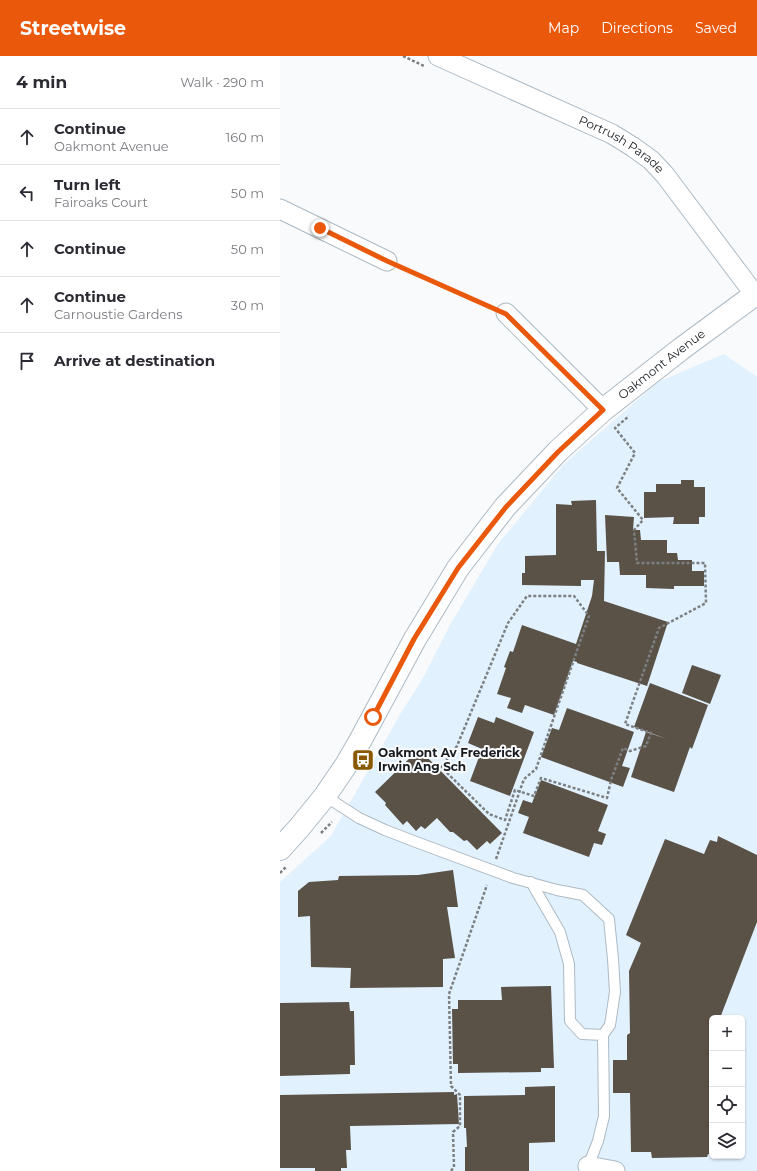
<!DOCTYPE html>
<meta charset="utf-8">
<style>
:root{--surface:#fff;--page:#f2f2f3;--text:#2b2b33;--muted:#7c7c81;--line:#e1e1e2;--accent:#ea580c}
body{margin:0;font-family:Montserrat,sans-serif;background:var(--page);color:var(--text)}
.controls{position:absolute;right:12px;bottom:12px;display:grid;overflow:hidden;border-radius:6px;box-shadow:0 1px 3px #0004}
.controls button{width:36px;height:36px;display:grid;place-items:center;padding:0;border:0;border-bottom:1px solid var(--line);background:var(--surface);color:var(--text);font:20px sans-serif}
.stop{position:absolute;width:12px;height:12px;margin:-9px;border:3px solid #ea580c;border-radius:50%;background:#fff}
.stop.end{background:#ea580c;border-color:#fff;box-shadow:0 1px 4px #0008}
.list{margin:0;padding:0;list-style:none}
h2{display:flex;justify-content:space-between;align-items:center;height:52px;margin:0;padding:0 16px;font-size:17px}
h2 small{font-size:13px;font-weight:400;color:var(--muted)}
.list li{display:grid;grid-template-columns:26px 1fr auto;gap:12px;align-items:center;box-sizing:border-box;height:56px;padding:0 16px;border-top:1px solid var(--line)}
.list b{display:block;font-size:15px;white-space:nowrap}
.list p{margin:0;font-size:13px;white-space:nowrap;color:var(--muted)}
.list em{font-size:13px;font-style:normal;color:var(--muted)}
.icon{flex:none;width:22px;height:22px;fill:none;stroke:currentColor;stroke-width:2;stroke-linecap:round;stroke-linejoin:round}
.map{position:relative;flex:none;width:477px;height:1115px;overflow:hidden}
header{display:flex;align-items:center;gap:24px;box-sizing:border-box;height:56px;padding:0 20px;background:var(--accent);color:#fff}
header strong{font-size:19px}
nav{display:flex;gap:22px;margin-inline-start:auto;font-size:14px}
main{display:flex}
aside{flex:1;background:var(--surface)}
.map>svg:first-child{display:block}
.built{fill:#e1f1fe;fill-rule:evenodd}
.building{fill:#5a5147}
.lines{fill:none;stroke-linecap:round;stroke-linejoin:round}
.lane-casing{stroke:#adbac4;stroke-width:12}
.street-casing{stroke:#adbac4;stroke-width:21}
.secondary-casing{stroke:#adbac4;stroke-width:24}
.path{stroke:#7d8083;stroke-width:2.5;stroke-dasharray:3 2;stroke-linecap:butt}
.lane{stroke:#fff;stroke-width:10}
.street{stroke:#fff;stroke-width:19}
.secondary{stroke:#fff;stroke-width:22}
.route{stroke:#ea580c;stroke-width:5}
.labels{text-anchor:middle;stroke-width:4;stroke-linejoin:round;paint-order:stroke}
.street-label{font-size:12px;fill:#171b1f;stroke:#f8fafc}
.poi-label{font-size:12px;font-weight:bold;fill:#171b1f;stroke:#f8fafc;text-anchor:start}
</style>
<header>
<strong>Streetwise</strong>
<nav><a>Map</a><a>Directions</a><a>Saved</a></nav>
</header>
<main>
<aside>
<h2>4 min<small>Walk · 290 m</small></h2>
<ul class="list">
<li><svg class="icon" aria-label="ahead" viewBox="0 0 24 24"><path d="M12 20V5M6 11l6-6 6 6"/></svg><div><b>Continue</b><p>Oakmont Avenue</p></div><em>160 m</em></li>
<li><svg class="icon" aria-label="left" viewBox="0 0 24 24"><path d="M17 20v-9H6M10 6l-5 5 5 5"/></svg><div><b>Turn left</b><p>Fairoaks Court</p></div><em>50 m</em></li>
<li><svg class="icon" aria-label="ahead" viewBox="0 0 24 24"><path d="M12 20V5M6 11l6-6 6 6"/></svg><div><b>Continue</b></div><em>50 m</em></li>
<li><svg class="icon" aria-label="ahead" viewBox="0 0 24 24"><path d="M12 20V5M6 11l6-6 6 6"/></svg><div><b>Continue</b><p>Carnoustie Gardens</p></div><em>30 m</em></li>
<li><svg class="icon" aria-label="arrive" viewBox="0 0 24 24"><path d="M6 21V4h12l-3 4 3 4H6"/></svg><div><b>Arrive at destination</b></div></li>
</ul>
</aside>
<div class="map">
<svg width="477" height="1115" viewBox="0 0 477 1115">
<rect width="100%" height="100%" fill="#f8fafc"/>
<path class="built" d="M444 298 477 321V1115H0V826L51 780 121 657 143 622 170 569 218 488 284 408 378 326ZM432 962H462V1100H432Z"/>
<path class="building" d="M401 424H414V431H425V461H419V468H393L394 461 364 462V436H376V428H401Z
M316 444 317 495H325L324 545 388 566 367 630 297 607V606L293 605 274 659 245 649 242 657 227 652 231 642 217 638 226 612 224 611 230 595 233 596 242 569 296 588 312 540 314 524H301V530L242 529V517H245V500L276 499V448L292 449 291 445Z
M325 459 354 461 353 474H360L361 484H387V497H397L398 504H412V515H424V530H394V533L366 532V519H340L339 506H327Z
M412 609 441 619 430 648 402 637Z
M370 627 428 649 412 693 410 691 394 736 351 721 366 676 387 683 354 671Z
M287 652 354 676 342 710 350 712 343 731 261 701 272 672 279 674Z
M198 661 214 667 216 661 254 676 230 740 190 725 202 693 188 687Z
M135 697 140 702 144 698 222 777 210 788 207 785 197 794 187 784 184 785 173 776H170L157 762 145 773 141 770 136 775 127 765 123 769 105 749 106 747 95 736Z
M261 724 328 749 318 775 326 778 322 789 314 787 309 801 243 777 249 761 238 757 243 744 252 747Z
M438 780 477 799V866L440 962H432V1099L428 1098 427 1101 372 1102 371 1096H351L350 1037H333V1004H347V979L350 977 349 915 361 887 346 879 385 783 424 798 430 784 437 786Z
M173 814 178 851H167L175 902 163 903V931L70 932 71 912 31 911 30 860 18 861V835L29 826 58 824 59 820 138 819Z
M271 930 274 1012H261V1016L178 1017V1008H173L172 953H178V944H222L221 931Z
M69 946 70 955H74L75 1009H70V1018L0 1020V947Z
M275 1030V1086L249 1087V1115H185V1091H187L186 1072H184V1040L245 1039V1031Z
M174 1036V1039L177 1038 179 1068 70 1070 71 1094H66L67 1112H61V1115H35V1112H0V1039Z"/>
<g class="lines">
<g class="lane-casing">
<path id="lane" d="M45 740 79 762 105 774 136 786 233 822 277 834 303 839 329 863 333 903 335 936 330 969 323 979 324 1060 318 1085 307 1113
M251 826 280 876 289 908 290 965 302 978 323 979"/>
</g>
<g class="street-casing">
<g id="street">
<path id="s1" d="M158 0 332 78 353 91 371 104 385 119 475 239"/>
<path d="M0 153 107 205"/>
<path d="M226 257 323 354"/>
<path d="M308 1110 335 1115"/>
</g>
</g>
<g class="secondary-casing">
<g id="secondary">
<path id="s2" d="M0 793 19 772 45 740 66 709 80 685 135 583 178 512 225 451 278 395 323 354 401 293 477 237"/>
</g>
</g>
<path class="path" d="M123 0 144 10
M122 211 210 251
M41 777 52 766
M216 803 244 723 256 713 309 560 294 540H247L228 567 177 690 161 711 209 758 225 764 235 734 254 740 261 722 327 742 331 724 343 692 350 695 366 690 371 677 345 668 379 572 426 547 425 507H357L354 474 363 464 337 432 355 397 335 372 349 360
M0 817 6 811
M171 1115 174 1111 173 1076 180 1070V1039L171 1030 169 938 207 829"/>
<use href="#lane" class="lane"/>
<use href="#street" class="street"/>
<use href="#secondary" class="secondary"/>
</g>
<g class="lines">
<path class="route" d="M40 172 107 205 226 258 323 354 278 396 226 451 178 512 134 583 93 661"/>
</g>
<defs>
<g id="bus-square" transform="scale(1.15)"><rect x="-9" y="-9" width="18" height="18" rx="4" fill="#8a5800" stroke="#f8fafc"/><path d="M-5-6H5V4H4V6H2V4H-2V6H-4V4H-5ZM-3.5-4V0h7V-4ZM-3.5 1.2v1.5H-2V1.2ZM2 1.2v1.5H3.5V1.2Z" fill="#fff"/></g>
</defs>
<g fill-rule="evenodd">
<use href="#bus-square" x="83" y="704"/>
</g>
<g class="labels">
<g class="street-label">
<text dy="4" stroke="none"><textPath href="#s1" startOffset="204">Portrush Parade</textPath></text>
<text dy="4" stroke="none"><textPath href="#s2" startOffset="623">Oakmont Avenue</textPath></text>
</g>
<g class="poi-label">
<text x="98" y="701">Oakmont Av Frederick<tspan x="98" dy="14">Irwin Ang Sch</tspan></text>
</g>
</g>
</svg>
<div class="controls">
<button>+</button>
<button>−</button>
<button><svg class="icon" aria-label="locate" viewBox="0 0 24 24"><circle cx="12" cy="12" r="6"/><path d="M12 2v4M12 18v4M2 12h4M18 12h4"/></svg></button>
<button><svg class="icon" aria-label="layers" viewBox="0 0 24 24"><path d="M12 4l9 5-9 5-9-5zM3 14l9 5 9-5"/></svg></button>
</div>
<div class="stop" style="left:93px;top:661px"></div>
<div class="stop end" style="left:40px;top:172px"></div>
</div>
</main>
